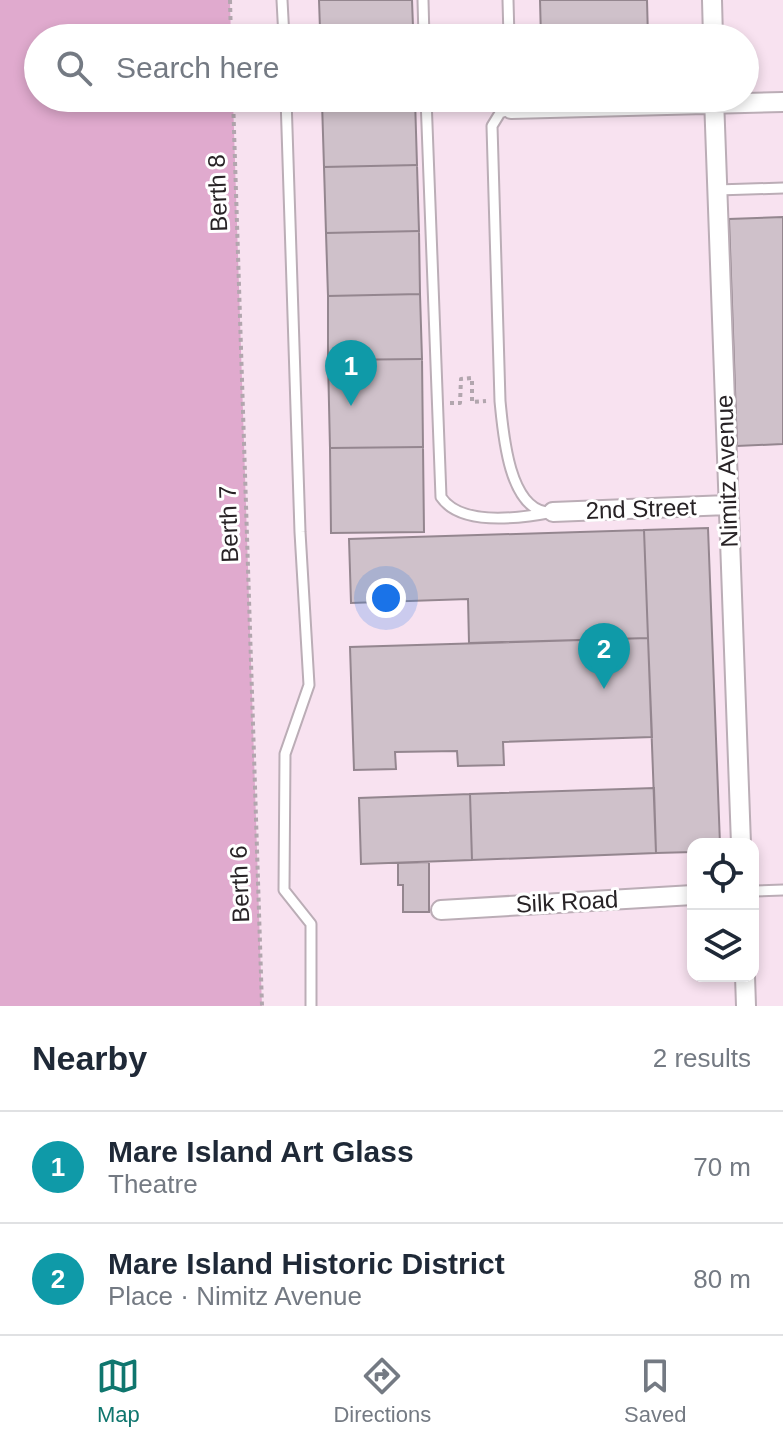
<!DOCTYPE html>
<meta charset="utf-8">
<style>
:root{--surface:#fff;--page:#f2f2f3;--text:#1f2937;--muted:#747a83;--line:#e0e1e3;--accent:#0f766e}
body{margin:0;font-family:Arial,sans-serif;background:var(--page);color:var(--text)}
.controls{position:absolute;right:24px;bottom:24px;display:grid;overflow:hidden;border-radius:16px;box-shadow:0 4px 12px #0003}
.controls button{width:72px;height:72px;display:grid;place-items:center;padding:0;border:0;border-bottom:2px solid var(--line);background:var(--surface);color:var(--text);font:40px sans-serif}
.you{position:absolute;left:386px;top:598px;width:28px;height:28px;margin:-20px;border:6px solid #fff;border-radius:50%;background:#1a73e8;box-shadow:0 0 0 12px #1a73e833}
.badge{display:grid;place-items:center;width:52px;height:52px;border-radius:50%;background:var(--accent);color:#fff;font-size:26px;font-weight:700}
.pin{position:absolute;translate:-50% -66px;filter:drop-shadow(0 2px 4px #0008)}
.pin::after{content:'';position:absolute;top:42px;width:28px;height:24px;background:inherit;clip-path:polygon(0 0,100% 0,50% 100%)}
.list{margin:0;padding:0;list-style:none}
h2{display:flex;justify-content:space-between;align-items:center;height:104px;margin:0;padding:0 32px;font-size:34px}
h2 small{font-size:26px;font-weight:400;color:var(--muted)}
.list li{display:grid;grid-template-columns:52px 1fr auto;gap:24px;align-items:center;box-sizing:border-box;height:112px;padding:0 32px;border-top:2px solid var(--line)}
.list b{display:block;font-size:30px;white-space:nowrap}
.list p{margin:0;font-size:26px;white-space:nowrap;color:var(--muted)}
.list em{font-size:26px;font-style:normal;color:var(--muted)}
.icon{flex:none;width:44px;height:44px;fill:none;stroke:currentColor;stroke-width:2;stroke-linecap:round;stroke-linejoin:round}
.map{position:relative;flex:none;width:783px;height:1006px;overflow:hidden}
.search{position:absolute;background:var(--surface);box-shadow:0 4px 12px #0003;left:24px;right:24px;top:24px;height:88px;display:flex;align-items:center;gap:20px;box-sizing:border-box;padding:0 28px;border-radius:44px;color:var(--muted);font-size:30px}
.sheet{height:328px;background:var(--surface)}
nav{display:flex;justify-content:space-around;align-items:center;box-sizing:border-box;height:112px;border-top:2px solid var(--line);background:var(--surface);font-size:22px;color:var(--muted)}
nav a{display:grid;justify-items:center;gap:4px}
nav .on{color:var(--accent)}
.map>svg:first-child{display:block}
.built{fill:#f8e2f0;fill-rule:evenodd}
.water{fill:#e0aace}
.building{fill:#cfc1ca;stroke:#94868f;stroke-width:2}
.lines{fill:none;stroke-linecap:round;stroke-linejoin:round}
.service-casing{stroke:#bbadb6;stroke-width:13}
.minor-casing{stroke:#bbadb6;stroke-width:22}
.path{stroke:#b2a6ae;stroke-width:4;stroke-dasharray:4 4;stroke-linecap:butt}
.service{stroke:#fff;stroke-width:9}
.minor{stroke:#fff;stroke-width:18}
.labels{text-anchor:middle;stroke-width:6;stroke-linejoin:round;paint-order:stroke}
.street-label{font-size:24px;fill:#282326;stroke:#fff}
</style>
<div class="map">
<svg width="783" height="1006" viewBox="0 0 783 1006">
<rect width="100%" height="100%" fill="#feeff9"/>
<path class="built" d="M230 0H783V1006H262L233 98H745V38H231ZM693 844H753V976H693Z"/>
<path class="water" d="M0 0H230L231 38H38V98H233L262 1006H0Z"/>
<path class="building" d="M319 0H412L413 27 320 29Z
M540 0H647L648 38H541Z
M413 27V38H320V29Z
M322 98H415V99L322 102Z
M415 99 417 165 324 167 322 102Z
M417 165 419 231 326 233 324 167Z
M783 217V444L737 446 729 219Z
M419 231 420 294 328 296 326 233Z
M420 294 422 359 328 360V296Z
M422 359 423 447 330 448 328 360Z
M423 447 424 532 331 533 330 448Z
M708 528 720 844H693V852L656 853 644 530Z
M644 530 648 638 469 643 468 599 351 603 349 539Z
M648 638 652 737 503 742 504 765 458 766 457 751 395 752 396 769 354 770 350 647Z
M654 788 656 853 472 860 470 794Z
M470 794 472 860 361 864 359 798Z
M429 862V912H403V885H398V863Z"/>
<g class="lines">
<g class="service-casing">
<path id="service" d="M282 0 284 38
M423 0 424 38
M508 0 509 38
M286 98 300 532 309 685 285 754 284 890 311 924V1006
M426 98 441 497C461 527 522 518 553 512
M511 98V109L500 113 492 126 500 401C503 431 508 506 546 512
M717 190 783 188
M753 891 783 890"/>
</g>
<g class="minor-casing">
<path id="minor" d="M712 0 713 38
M714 98 741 844
M511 109 783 102
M553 512 728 505
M441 910 693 895
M745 976 746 1006"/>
</g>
<path class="path" d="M230 0 231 38
M233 98 262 1006
M450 403H460L461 379 472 378V402L486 401"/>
<use href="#service" class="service"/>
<use href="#minor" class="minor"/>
</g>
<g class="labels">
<g class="street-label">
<text transform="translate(218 193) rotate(-92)" y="8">Berth 8</text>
<text transform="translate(727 471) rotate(-92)" y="8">Nimitz Avenue</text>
<text transform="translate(641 509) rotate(-2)" y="8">2nd Street</text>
<text transform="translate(229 524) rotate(-92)" y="8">Berth 7</text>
<text transform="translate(240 884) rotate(-92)" y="8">Berth 6</text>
<text transform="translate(567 902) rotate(-3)" y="8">Silk Road</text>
</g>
</g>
</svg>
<div class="controls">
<button><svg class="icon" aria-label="locate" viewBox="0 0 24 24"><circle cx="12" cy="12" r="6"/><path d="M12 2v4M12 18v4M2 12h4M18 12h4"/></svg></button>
<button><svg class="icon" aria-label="layers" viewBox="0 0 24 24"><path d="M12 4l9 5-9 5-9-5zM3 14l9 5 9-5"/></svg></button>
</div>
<div class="you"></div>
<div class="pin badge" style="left:351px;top:406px;background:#0f9aa8">1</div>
<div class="pin badge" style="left:604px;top:689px;background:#0f9aa8">2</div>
<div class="search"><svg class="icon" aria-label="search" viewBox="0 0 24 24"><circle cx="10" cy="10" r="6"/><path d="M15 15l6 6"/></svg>Search here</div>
</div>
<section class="sheet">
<h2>Nearby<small>2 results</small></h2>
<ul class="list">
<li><span class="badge" style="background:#0f9aa8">1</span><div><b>Mare Island Art Glass</b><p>Theatre</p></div><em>70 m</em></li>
<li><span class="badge" style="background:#0f9aa8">2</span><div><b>Mare Island Historic District</b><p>Place · Nimitz Avenue</p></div><em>80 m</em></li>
</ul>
</section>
<nav>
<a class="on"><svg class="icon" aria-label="map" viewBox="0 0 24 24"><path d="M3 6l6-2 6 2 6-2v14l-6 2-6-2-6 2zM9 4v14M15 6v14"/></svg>Map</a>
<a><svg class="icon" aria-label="directions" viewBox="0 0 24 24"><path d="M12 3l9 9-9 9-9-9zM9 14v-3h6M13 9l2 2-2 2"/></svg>Directions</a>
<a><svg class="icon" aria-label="saved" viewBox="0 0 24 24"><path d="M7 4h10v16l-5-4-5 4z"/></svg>Saved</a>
</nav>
